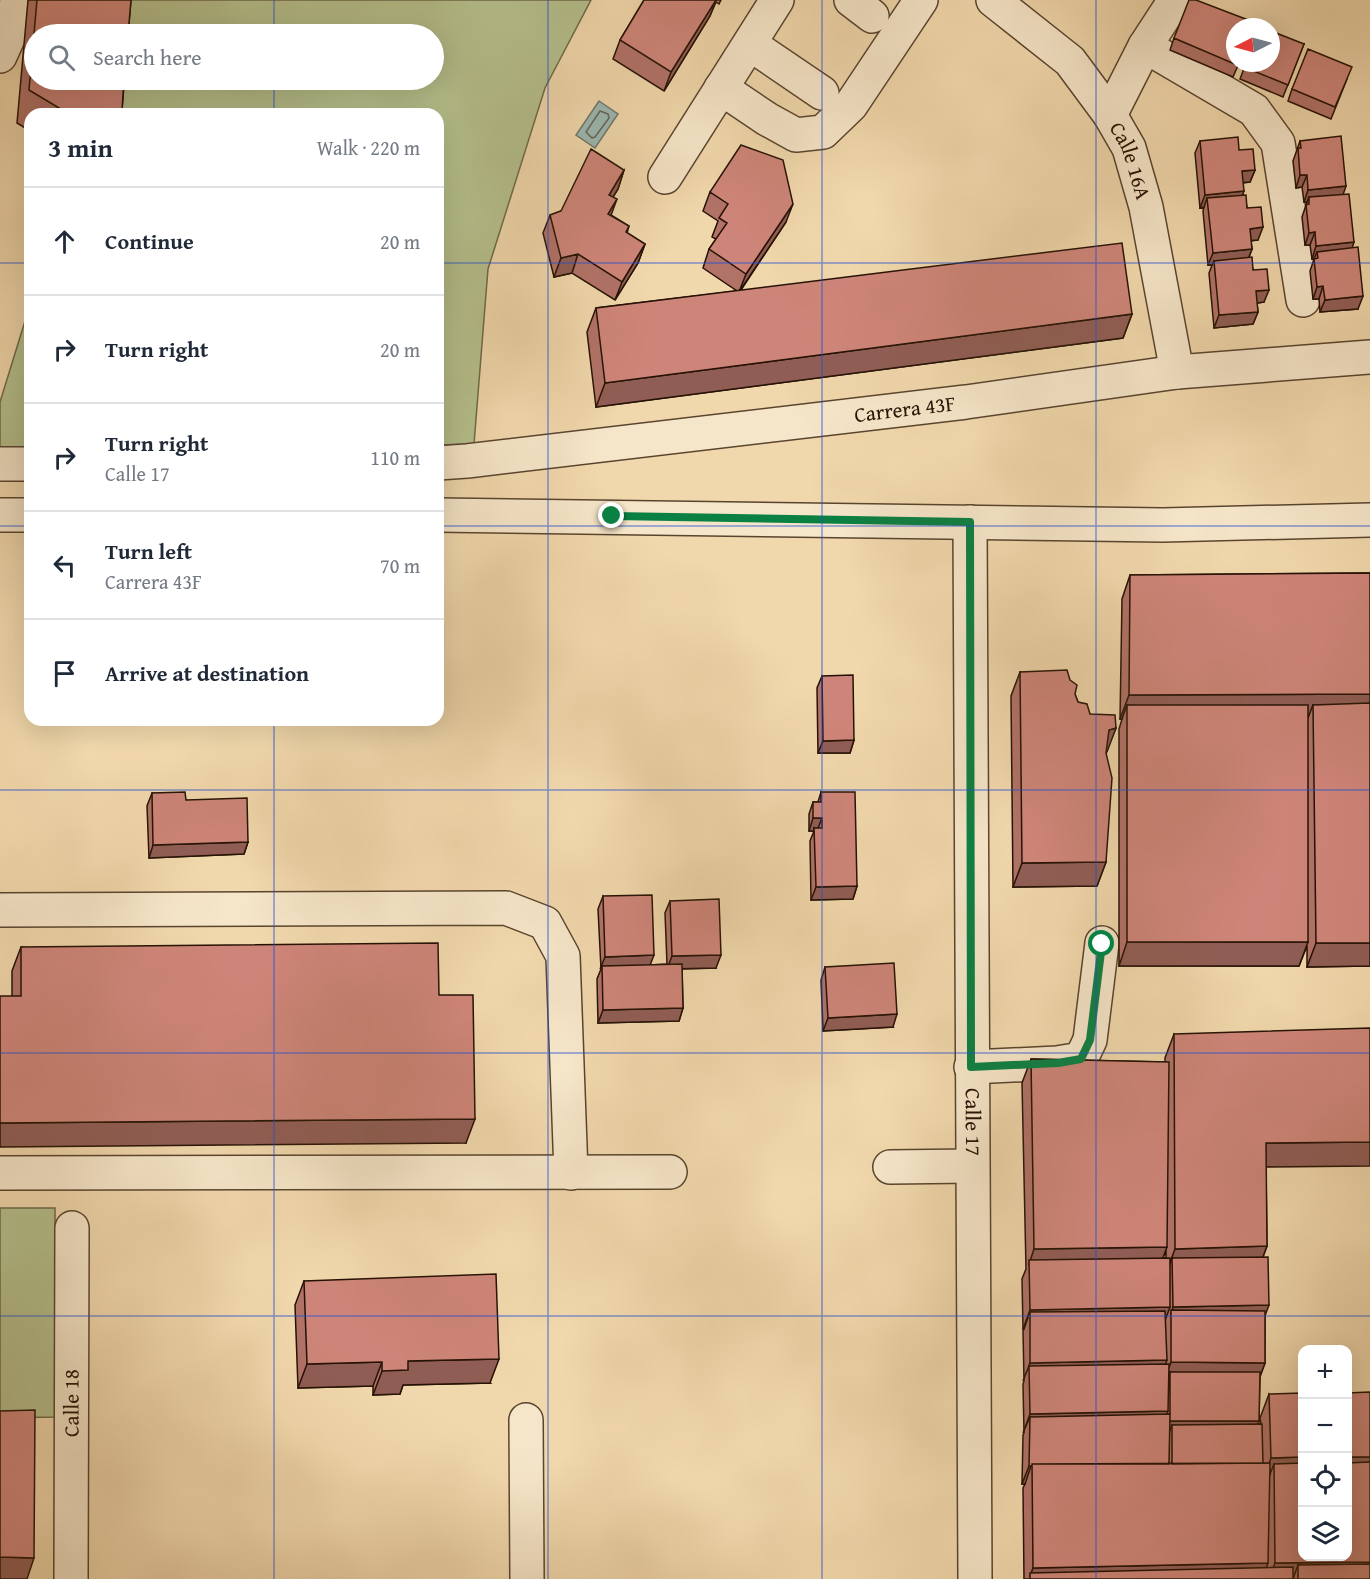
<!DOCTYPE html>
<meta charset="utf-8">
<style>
:root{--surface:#fff;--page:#f2f2f3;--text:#1f2937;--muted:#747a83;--line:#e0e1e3}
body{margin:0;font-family:"Gentium Book Plus",serif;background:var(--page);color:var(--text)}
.controls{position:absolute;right:18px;bottom:18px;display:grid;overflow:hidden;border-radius:12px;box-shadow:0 6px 24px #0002}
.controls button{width:54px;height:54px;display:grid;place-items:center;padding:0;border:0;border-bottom:2px solid var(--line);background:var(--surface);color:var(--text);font:30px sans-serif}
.compass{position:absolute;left:1226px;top:18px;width:54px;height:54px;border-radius:50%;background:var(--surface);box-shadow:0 6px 24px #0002;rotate:264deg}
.stop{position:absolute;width:18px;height:18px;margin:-14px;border:4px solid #0b8043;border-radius:50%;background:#fff}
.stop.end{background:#0b8043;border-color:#fff;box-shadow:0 2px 6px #0008}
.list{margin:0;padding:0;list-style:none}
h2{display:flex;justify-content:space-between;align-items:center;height:78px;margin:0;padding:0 24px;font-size:26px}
h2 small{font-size:20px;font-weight:400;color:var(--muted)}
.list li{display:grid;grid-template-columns:39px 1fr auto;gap:18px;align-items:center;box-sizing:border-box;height:108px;padding:0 24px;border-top:2px solid var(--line)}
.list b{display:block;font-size:22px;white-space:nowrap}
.list p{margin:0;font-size:20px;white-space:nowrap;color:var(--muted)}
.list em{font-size:20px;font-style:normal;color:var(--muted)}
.icon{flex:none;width:33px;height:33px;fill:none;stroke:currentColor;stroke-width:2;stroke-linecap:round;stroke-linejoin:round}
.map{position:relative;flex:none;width:1370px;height:1579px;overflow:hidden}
.search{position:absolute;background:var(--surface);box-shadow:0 6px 24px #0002;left:24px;top:24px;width:420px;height:66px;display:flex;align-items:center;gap:15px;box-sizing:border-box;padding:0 21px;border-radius:33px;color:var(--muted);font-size:22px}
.panel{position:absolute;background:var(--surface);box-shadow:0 6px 24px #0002;left:24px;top:108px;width:420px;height:618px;border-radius:18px}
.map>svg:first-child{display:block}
.green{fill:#b5c08d;stroke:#6e6949;stroke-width:1.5}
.water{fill:#9cb8b1;stroke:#6d766c;stroke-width:1.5}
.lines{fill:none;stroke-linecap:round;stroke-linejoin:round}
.shore{stroke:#61655b;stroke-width:1.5}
.minor-casing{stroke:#59442f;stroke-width:36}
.minor{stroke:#f6e6c9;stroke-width:33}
.wall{fill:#b17268;stroke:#261205;stroke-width:1.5;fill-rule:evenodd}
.shaded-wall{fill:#905d55;stroke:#261205;stroke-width:1.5}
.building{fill:#ce8579;stroke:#261205;stroke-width:1.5}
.route{stroke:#0b8043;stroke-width:8}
.grid{fill:none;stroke:#1d4ed8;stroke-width:1.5;stroke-opacity:0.55}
.labels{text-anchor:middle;stroke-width:6;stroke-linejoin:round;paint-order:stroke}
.street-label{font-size:21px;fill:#261205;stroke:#f6e6c9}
</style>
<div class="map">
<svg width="1370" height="1579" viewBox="0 0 1370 1579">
<rect width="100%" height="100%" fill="#f1d8ac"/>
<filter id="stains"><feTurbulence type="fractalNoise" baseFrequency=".00333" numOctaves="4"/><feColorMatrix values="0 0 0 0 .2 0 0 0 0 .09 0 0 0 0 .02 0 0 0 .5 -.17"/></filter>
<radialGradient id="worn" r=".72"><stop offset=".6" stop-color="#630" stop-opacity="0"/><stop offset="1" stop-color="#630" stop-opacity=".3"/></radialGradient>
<path class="green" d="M121 0H591L545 88 488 269 474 444 438 445V114H112L115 80H434V34H118Z
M30 305V451L0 452V402Z
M0 1208H55L56 1417 0 1418Z"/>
<path class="water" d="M599 101 618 114 595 148 576 135Z"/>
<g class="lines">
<path class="shore" d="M600 111 608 114 609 118 595 137 592 138 586 132Z"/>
<g class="minor-casing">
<g id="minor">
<path d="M851 0 872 16"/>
<path id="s1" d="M993 0 1070 61 1110 115 1129 148 1146 207 1177 372"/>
<path d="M750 44 822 93"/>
<path d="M1145 46 1254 110 1278 143 1303 300"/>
<path d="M0 56 13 27 17 0"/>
<path d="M721 88 767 119 796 135 823 132 851 105 921 0"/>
<path d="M1110 115 1145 46 1175 0"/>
<path d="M665 177 777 0"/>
<path id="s2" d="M438 463 467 461 966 402 1177 372 1370 357"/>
<path d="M0 464H30"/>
<path d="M0 515H30"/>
<path d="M438 515 1163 525 1370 520"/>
<path id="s3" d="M970 522 975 1579"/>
<path d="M0 910 506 908 545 923 563 956 571 1173"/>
<path d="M971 1067 1057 1063 1081 1059 1090 1040 1102 943"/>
<path d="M890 1167 972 1166"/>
<path d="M0 1173 670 1172"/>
<path d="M526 1420 527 1579"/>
<path id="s4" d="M71 1579 72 1228"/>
</g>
</g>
<use href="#minor" class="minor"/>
</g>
<path class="wall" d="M28 0H131L122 110 120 114H30V131L17 123Z
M644 0H721L719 4 716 2 710 16 664 91 613 59 620 40Z
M1174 38 1235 63H1239L1233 77 1170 50Z
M1304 44 1283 97 1240 79 1246 63Z
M1347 79 1331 119 1288 101 1292 89Z
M1200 141 1239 150 1255 170 1250 182 1243 183V195L1258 240 1251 241 1252 249 1249 257 1264 302 1257 303 1258 312 1253 324 1214 328 1209 273 1212 265H1208L1203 211 1204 207 1200 208 1195 153Z
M1300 141 1343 194 1352 248 1358 309 1320 312 1319 299H1313L1310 271 1314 259H1312L1310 245H1305L1302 217 1307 202H1304L1302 187 1296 188 1293 161Z
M624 170 618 189 613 197 611 215 629 226 627 233 645 244 638 263 615 300 572 273 554 277 543 233 550 215 561 211Z
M710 192 786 222 741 290 1132 314 1123 338 596 407 587 332 596 308 737 291 703 268 709 249 716 239 712 237 718 221 703 211Z
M1370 573V966L1307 967V946L1299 966H1119V729L1122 719H1120L1122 599 1130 575Z
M1020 672 1075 694 1078 702 1090 714 1116 728 1106 752V862L1097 886 1013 887 1011 696Z
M822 676 854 740 850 753H818L817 688Z
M821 792 857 886 853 899 811 900 810 841 814 831H809V814L813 802H818Z
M152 793 186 800 248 842 244 854 149 858 147 806Z
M603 896 650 965 667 964 665 913 670 901 716 968 682 969 683 1008 679 1021 598 1023 597 979 601 969 598 909Z
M21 947 439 995 466 1143 12 996V971Z
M825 967 893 1027 823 1031 821 980Z
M1174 1034 1266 1166 1267 1246 1263 1257 1265 1314V1363L1260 1377 1259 1421 1258 1424H1261L1260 1418 1269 1394 1370 1579H1024L1023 1488 1025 1484H1022L1023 1435 1024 1433 1023 1384 1024 1381 1023 1331 1024 1329H1023L1022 1279 1026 1269 1022 1083 1031 1059 1165 1062V1058ZM1166 1250V1258H1163Z
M304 1281 490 1383 403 1385 400 1394 373 1395V1386L298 1388 295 1305Z"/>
<path class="shaded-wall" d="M716 0 710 16 664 91 671 72Z
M122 110 120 114H93Z
M624 170 618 189 603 213 609 195Z
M1255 170 1250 182 1237 183 1242 171Z
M1300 175H1307L1302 187 1296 188Z
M1346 186 1342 198 1309 197 1307 202H1304L1308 190Z
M1244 191 1239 204 1207 198 1204 207 1200 208 1205 195Z
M617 199 610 218 608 214Z
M793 204 786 222 739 292 746 274Z
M1263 227 1258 240 1245 241 1250 229Z
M1315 232 1310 245H1305L1309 233Z
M1354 242 1350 255 1317 252 1314 259H1312L1316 246Z
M645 244 638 263 615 300 622 282Z
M1252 249 1247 262 1214 261 1212 265H1208L1213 253Z
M578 254 572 273 554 277 561 258Z
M1323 286 1319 299H1313L1317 287Z
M1269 290 1264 302 1251 304 1256 291Z
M1363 296 1358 309 1320 312 1325 300Z
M1258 312 1253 324 1214 328 1219 315Z
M1132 314 1123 338 596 407 605 383Z
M1370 694V718L1313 705 1308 718 1127 705 1122 719H1120L1129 695Z
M1116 728 1107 752 1101 754 1109 730Z
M854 740 850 753H818L823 741Z
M813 818H822L817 831 814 828V831H809Z
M248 842 244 854 149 858 153 845Z
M1106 862 1097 886 1013 887 1022 863Z
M857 886 853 899 811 900 816 887Z
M1127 942H1308L1299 966H1119Z
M1316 943H1370V966L1307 967Z
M654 955 649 968 602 966 600 969 605 957Z
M721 955 716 968 667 969 672 956Z
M683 1008 679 1021 598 1023 603 1010Z
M897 1014 893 1027 823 1031 828 1018Z
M475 1119 466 1143 0 1147V1123Z
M1370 1142V1166L1258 1167 1266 1143Z
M1267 1246 1258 1270 1172 1258 1167 1273H1166L1175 1249Z
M1167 1247 1158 1271 1029 1264 1034 1249Z
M1269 1305 1262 1324 1171 1314 1173 1307Z
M1170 1307 1163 1326 1030 1312 1024 1329H1023L1030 1310Z
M499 1359 490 1383 403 1385 400 1394 373 1395 382 1371 408 1361Z
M1167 1360 1160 1378 1029 1366 1023 1381 1030 1363Z
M382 1362 373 1386 298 1388 307 1364Z
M1171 1362 1265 1363 1258 1381 1170 1372 1167 1381H1164Z
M1168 1411 1161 1430 1030 1417 1023 1433 1030 1414Z
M1170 1421H1259L1255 1434 1172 1425 1169 1433H1166Z
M1302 1457V1481L1274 1464 1267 1482H1262L1271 1458Z
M1347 1457H1370V1480L1347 1481Z
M1029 1466H1031L1025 1484H1022Z
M0 1557 34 1558 27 1579H0Z
M1370 1562V1579L1298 1565 1293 1579H1269L1275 1563Z
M1268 1563 1262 1579 1030 1576 1033 1568Z"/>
<path class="building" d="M37 0H131L128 34H34V80H124L122 110 93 114H69L29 90Z
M644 0H716L671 72 620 40Z
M1189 0H1196L1256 23 1254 27H1235V63H1238L1237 65 1174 38Z
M1271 31 1304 44 1288 85 1244 67 1246 63H1271Z
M1308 49 1352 67 1335 107 1292 89Z
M1341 136 1346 186 1308 190 1307 175H1300L1298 148H1301L1300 141Z
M1238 137 1239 150 1253 149 1255 170 1242 171 1244 191 1205 195 1200 141Z
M741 145 783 160 793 204 746 274 709 249 727 223 719 218 728 204 710 192Z
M591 149 624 170 609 195 617 199 608 214 629 226 626 232 645 244 622 282 578 254 561 258 550 215 561 211Z
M1349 194 1354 242 1316 246 1315 232 1309 233 1306 205 1309 204V197Z
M1246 195 1247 208 1261 207 1263 227 1250 229 1252 249 1213 253 1207 198Z
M1122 243 1132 314 605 383 596 308Z
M1358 247 1363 296 1325 300 1323 286 1317 287 1314 259 1318 258 1317 252Z
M1252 257 1253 270 1267 269 1269 290 1256 291 1258 312 1219 315 1214 261Z
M1370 573V694L1129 695 1130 575Z
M1067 670 1070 680 1077 685 1075 694 1078 702 1087 704 1090 714 1115 715 1116 728 1109 730 1106 753 1112 778 1106 862 1022 863 1020 672Z
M853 675 854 740 823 741 822 676Z
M1370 703V943H1316L1313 705Z
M1127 705H1308V942H1127Z
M185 792 186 800 247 798 248 842 153 845 152 793Z
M821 792H855L857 886 816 887 814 828H822V818H813V802H821Z
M652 895 654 955 605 957 603 896Z
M719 899 721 955 672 956 670 901Z
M438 943 439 995H473L475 1119 0 1123V996H21V947Z
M894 963 897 1014 828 1018 825 967Z
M682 964 683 1008 603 1010 602 966Z
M1370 1028V1142L1266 1143 1267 1246 1175 1249 1174 1034Z
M1031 1059 1169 1062 1167 1247 1034 1249Z
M1268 1257 1269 1305 1173 1307 1172 1258Z
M1170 1258V1307L1030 1310 1029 1260Z
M496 1274 499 1359 408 1361V1370L382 1371V1362L307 1364 304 1281Z
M1171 1310 1265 1311V1363L1171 1362Z
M1165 1311 1167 1360 1030 1363V1312Z
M1169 1364 1168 1411 1030 1414 1029 1366Z
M1170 1372H1260L1259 1421H1170Z
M1370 1392V1457H1347V1393Z
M1302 1393V1457L1271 1458 1269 1394Z
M35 1410 34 1558 0 1557V1411Z
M1170 1414 1169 1464H1032V1466H1029L1030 1417Z
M1262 1424 1263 1463 1172 1464V1425Z
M1370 1462V1562L1275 1563 1274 1464 1302 1463V1557H1347V1463Z
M1270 1463 1268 1563 1033 1568 1032 1464Z
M1370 1564V1579H1298V1565Z
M1293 1567V1579H1030V1573Z"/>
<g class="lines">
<path class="route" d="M612 516 970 522 971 1067 1058 1063 1081 1059 1090 1040 1102 944"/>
</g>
<path class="grid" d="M274 0V34M548 0V1579M822 0V1579M1096 0V1579M274 80V114M0 263H30M438 263H1370M0 526H30M438 526H1370M274 720V1579M0 790H1370M0 1053H1370M0 1316H1370"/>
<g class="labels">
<g class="street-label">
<text dy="7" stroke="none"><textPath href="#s1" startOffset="216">Calle 16A</textPath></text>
<text dy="7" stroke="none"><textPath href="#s2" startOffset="470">Carrera 43F</textPath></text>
<text dy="7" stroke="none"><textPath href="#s3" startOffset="600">Calle 17</textPath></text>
<text dy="7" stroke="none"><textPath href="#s4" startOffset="176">Calle 18</textPath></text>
</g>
</g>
<rect width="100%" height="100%" filter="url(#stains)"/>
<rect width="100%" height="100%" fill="url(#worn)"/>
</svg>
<div class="controls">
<button>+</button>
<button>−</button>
<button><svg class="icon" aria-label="locate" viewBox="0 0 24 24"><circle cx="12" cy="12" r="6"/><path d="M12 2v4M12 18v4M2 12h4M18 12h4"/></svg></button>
<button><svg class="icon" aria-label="layers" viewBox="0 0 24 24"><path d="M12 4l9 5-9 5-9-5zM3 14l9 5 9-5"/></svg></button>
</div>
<svg class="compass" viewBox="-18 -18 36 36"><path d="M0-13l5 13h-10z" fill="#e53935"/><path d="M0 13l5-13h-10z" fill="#747a83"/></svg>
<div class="stop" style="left:1102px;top:944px"></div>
<div class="stop end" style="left:612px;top:516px"></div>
<div class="search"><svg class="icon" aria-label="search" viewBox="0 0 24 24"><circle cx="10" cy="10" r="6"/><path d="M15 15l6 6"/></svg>Search here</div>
<section class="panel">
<h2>3 min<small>Walk · 220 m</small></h2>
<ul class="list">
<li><svg class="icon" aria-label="ahead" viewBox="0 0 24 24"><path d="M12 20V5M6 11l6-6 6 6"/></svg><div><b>Continue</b></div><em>20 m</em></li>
<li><svg class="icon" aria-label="right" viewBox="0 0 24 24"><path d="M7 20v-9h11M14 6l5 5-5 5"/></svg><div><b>Turn right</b></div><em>20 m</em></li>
<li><svg class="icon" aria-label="right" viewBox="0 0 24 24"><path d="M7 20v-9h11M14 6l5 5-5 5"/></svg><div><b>Turn right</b><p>Calle 17</p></div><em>110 m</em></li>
<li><svg class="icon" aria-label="left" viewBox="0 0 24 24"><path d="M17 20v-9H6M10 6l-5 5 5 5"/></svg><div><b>Turn left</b><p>Carrera 43F</p></div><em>70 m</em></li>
<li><svg class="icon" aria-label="arrive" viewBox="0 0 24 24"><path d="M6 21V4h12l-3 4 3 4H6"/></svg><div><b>Arrive at destination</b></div></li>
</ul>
</section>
</div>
